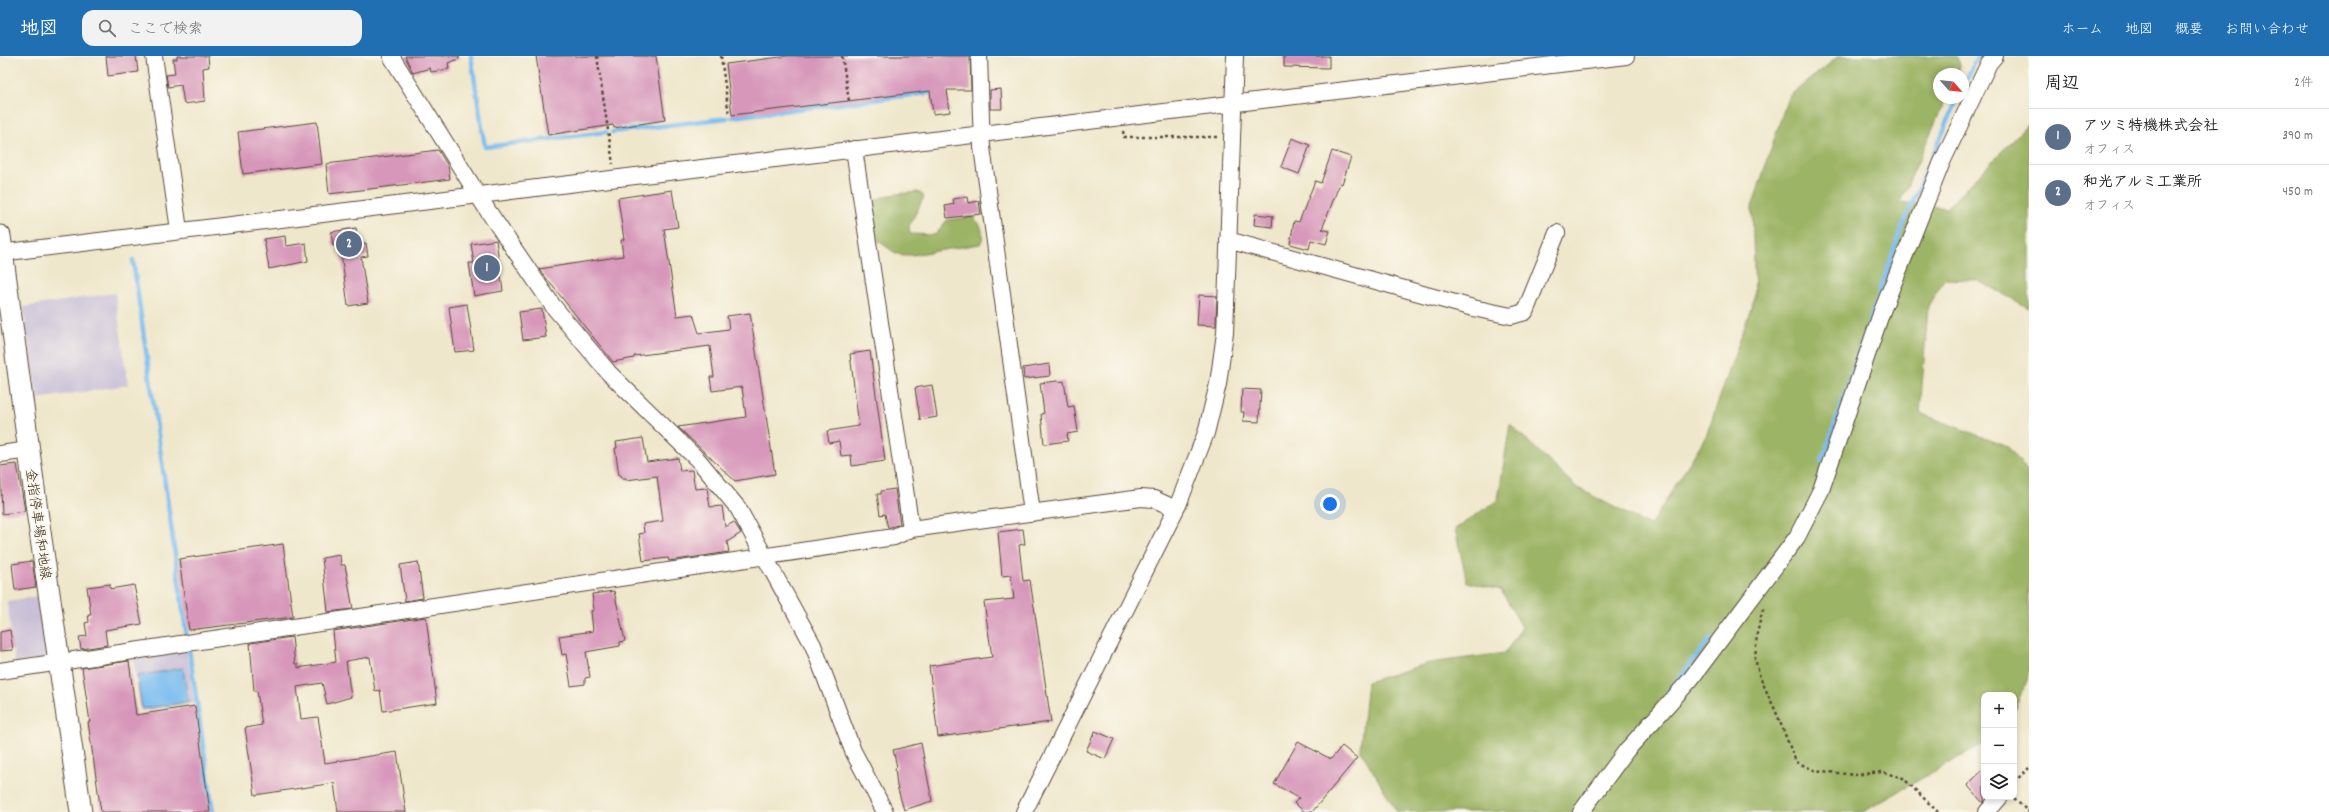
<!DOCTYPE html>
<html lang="ja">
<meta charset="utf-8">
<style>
:root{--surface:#fff;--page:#f2f2f2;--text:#202124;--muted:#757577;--line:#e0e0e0;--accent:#1f6fb2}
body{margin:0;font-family:Dekko,"Klee One",sans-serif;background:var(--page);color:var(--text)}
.controls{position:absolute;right:12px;bottom:12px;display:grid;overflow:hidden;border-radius:8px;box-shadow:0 2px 6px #0003}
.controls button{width:36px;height:36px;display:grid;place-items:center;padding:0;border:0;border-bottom:1px solid var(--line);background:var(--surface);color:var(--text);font:20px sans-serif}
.compass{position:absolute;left:1933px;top:12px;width:36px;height:36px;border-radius:50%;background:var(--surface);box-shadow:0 2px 6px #0003;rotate:117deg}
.you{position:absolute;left:1330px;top:448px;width:14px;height:14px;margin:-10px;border:3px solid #fff;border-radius:50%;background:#1a73e8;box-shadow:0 0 0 6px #1a73e833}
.badge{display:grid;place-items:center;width:26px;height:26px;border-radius:50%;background:var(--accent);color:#fff;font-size:13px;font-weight:700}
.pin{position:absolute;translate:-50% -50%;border:2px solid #fff;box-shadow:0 1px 4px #0006}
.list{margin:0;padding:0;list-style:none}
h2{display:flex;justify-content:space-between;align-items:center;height:52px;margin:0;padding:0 16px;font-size:17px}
h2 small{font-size:13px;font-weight:400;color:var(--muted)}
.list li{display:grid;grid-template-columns:26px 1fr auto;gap:12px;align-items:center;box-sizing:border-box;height:56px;padding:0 16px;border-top:1px solid var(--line)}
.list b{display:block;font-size:15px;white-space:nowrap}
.list p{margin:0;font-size:13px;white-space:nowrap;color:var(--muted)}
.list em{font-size:13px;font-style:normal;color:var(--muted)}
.icon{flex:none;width:22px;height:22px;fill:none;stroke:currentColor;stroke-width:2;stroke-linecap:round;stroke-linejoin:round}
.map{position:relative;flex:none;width:2029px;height:756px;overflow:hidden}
header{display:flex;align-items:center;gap:24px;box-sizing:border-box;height:56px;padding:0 20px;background:var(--accent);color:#fff}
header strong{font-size:19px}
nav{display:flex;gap:22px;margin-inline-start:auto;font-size:14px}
.search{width:280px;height:36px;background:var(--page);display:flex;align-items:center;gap:10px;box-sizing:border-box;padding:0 14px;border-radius:12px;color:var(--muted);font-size:15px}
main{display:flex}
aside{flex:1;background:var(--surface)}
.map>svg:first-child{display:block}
.industrial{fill:#c9bfd7}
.forest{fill:#9cb465;stroke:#6c6f42}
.water{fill:#79bcef;stroke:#5a7386}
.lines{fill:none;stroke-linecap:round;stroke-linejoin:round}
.stream{stroke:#79bcef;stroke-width:4.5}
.building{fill:#d797ba}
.minor-casing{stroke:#564638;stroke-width:18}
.major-casing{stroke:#564638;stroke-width:23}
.path{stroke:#564638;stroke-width:2.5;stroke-dasharray:3 3;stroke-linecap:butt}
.minor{stroke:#fff;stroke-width:16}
.major{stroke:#fff;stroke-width:21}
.labels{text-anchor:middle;stroke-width:4;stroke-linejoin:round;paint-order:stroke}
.street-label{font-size:14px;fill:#3b2a1e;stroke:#fbf7ec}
</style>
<header>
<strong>地図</strong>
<div class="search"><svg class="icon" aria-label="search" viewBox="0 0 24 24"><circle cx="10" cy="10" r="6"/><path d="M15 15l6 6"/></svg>ここで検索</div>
<nav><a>ホーム</a><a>地図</a><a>概要</a><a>お問い合わせ</a></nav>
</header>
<main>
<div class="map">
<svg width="2029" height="756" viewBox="0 0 2029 756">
<rect width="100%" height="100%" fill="#fbf7ec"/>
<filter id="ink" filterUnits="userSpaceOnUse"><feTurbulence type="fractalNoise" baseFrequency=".025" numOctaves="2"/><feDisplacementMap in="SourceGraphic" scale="8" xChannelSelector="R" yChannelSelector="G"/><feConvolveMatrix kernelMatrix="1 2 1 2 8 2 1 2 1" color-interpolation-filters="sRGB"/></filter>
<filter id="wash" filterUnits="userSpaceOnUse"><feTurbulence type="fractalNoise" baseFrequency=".012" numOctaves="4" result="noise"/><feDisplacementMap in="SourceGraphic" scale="16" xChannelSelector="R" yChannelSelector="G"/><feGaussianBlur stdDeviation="0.9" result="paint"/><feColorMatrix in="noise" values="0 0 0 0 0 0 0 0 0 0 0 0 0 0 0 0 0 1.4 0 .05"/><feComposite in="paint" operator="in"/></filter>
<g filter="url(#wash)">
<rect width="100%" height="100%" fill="#efe7cb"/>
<path class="industrial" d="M115 237 128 329 37 343 23 251Z
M39 540 47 598 44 603 15 607 7 545Z
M186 593 194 647 141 655 133 601Z"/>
<path class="forest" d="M1839 0H1956L1960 8 1956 18H1939V42H1946L1900 146 1947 152 2029 67V252L1977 224 1944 223 1928 250 1920 357 2008 391 2029 417V620L2014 654V639H1984V687L1863 756H1397L1360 693 1367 626 1429 607 1505 597 1522 571 1501 534 1467 526 1455 473 1498 444 1510 368 1576 431 1650 470 1706 380 1755 241 1752 151 1788 41Z
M917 136 921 137 924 141 909 170 910 178 935 179 947 164 972 161C981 166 986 179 980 188L912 199H902L894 196 874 182 870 150C880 137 901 138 917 136Z"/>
<path class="water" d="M183 612 188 646 142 653 137 620Z"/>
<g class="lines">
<path class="stream" d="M471 0 485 91 606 76
M1963 31 1978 0
M732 61 936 36
M612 76 727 62
M133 204 187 582
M1822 406 1901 173 1958 42
M189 593 213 756
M1666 639 1711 582"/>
</g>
<g id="blocks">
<path class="building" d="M106 0H136L138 16 108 20Z
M177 0H208L209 11 203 12 205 45 184 48 181 29 168 31 166 19 175 18 173 3H177Z
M405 0H459V3L448 7 449 13 431 16 430 12 413 17Z
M536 0H656L665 64 614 72 613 69 548 79Z
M788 0H970L971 34H947L950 56 933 58 930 35 732 59 726 8Z
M1284 0H1329V12L1284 11Z
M1001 33 1002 53H990V34Z
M317 66 322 108 243 118 238 76Z
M1292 82 1310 89 1299 118 1281 111Z
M438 94 448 110 450 123 329 138 326 108Z
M1332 95 1351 101 1342 128 1340 127 1322 173 1330 175 1326 188 1311 184 1309 193 1290 188 1294 165 1299 166 1315 125 1321 127Z
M672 134 678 171 664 173 677 260 693 258 699 277 729 273 727 260 750 257 775 418 735 425 678 371 746 361 742 331 712 335 710 321H714L710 290 634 300V302L613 306 539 213 623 200 621 184H624L618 142Z
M967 141 968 147 979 145 981 158 947 162 945 150 954 148 953 143Z
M1255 158 1273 160 1272 171 1254 169Z
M356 172 358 188 366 187 368 200 361 201 368 247 348 250 340 189 333 190 331 176Z
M285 180 286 190 306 187 308 205 269 213 264 183Z
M496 184 503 235 474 240 469 207H474L471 188Z
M1199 239 1217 240 1216 270 1197 269Z
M467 248 474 294 455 296 449 251Z
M542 253 546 281 523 284 519 256Z
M870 295 885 405 852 410 851 399 841 400 839 385 829 387 827 375 859 370 850 298Z
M1049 308 1050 320 1024 323 1023 312Z
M1057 325 1058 326 1064 325 1068 351 1074 350 1078 376 1067 378 1068 385 1044 388 1041 358 1044 357 1040 327Z
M932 329 937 361 920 364 915 332Z
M1242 333 1261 334 1259 366 1243 365 1244 356H1241Z
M643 382 647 406 678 402 680 415 692 414 695 433 707 432 710 451 722 450 725 471 734 466 741 477 727 486 729 496 669 505 668 502 643 505 639 478 644 477 643 468 663 465 657 420 626 424V422H622L621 419H619L615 392H617L616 386Z
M17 408 25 455 2 458 0 410Z
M895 433 900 468 888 472 885 458 880 459 877 438H881V435Z
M1023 473 1025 488 1019 489 1023 525 1030 524 1051 666 938 681 929 610 992 601 984 546 1014 543 1011 519 1002 520 998 476Z
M283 488 293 561 189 574 179 503Z
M340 499 341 509H345L353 553 328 556 322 502Z
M32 505 36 531 15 534 12 508Z
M418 506 423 542 405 545 400 509Z
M110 528V533L134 529 142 568 105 574 107 589 81 593 79 581 87 580 85 567 89 566 88 559H91L87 531Z
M614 535 625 585 620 586V590L586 596 590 621 585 622V628L571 630 566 598 562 599 559 580 593 575 591 555 594 554 592 538Z
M426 561 437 647 383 655 380 634 375 635 370 601 346 605 351 641 327 648 322 627 297 631 301 663 318 661 325 707 397 696 406 756H338L334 727 255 739 245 672 262 669 257 635H254L250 587 292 581 295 608H298V612L336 606 333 575Z
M10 574 13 594 0 595V576Z
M129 605 136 659 195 650 210 756H101L88 666H90L82 612Z
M1095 675 1114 683 1105 703 1086 695Z
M1298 686 1331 703 1342 690 1357 702 1312 756H1305L1294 747 1299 742 1274 728Z
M921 687 932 745 904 754 897 730 895 712 897 711 893 694Z
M1984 713V745L1983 747 1967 729Z"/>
</g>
</g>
<g filter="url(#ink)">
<use href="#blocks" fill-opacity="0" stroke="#564638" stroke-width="1"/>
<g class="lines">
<g class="minor-casing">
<path id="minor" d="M154 0 179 174
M391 0 488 155 553 250 609 317 699 405 738 452 813 589 853 695 885 756
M979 0 982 91 1032 457
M854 93 911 473
M1228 184 1473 252 1511 260 1525 256 1557 177
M0 197 1626 0
M0 398 29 394
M0 615 894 481 911 473 1141 442 1154 443 1176 453
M1024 756 1178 449 1206 377 1218 328 1225 277 1235 0
M1581 756 1626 695 1690 624 1797 481 1821 434 1882 255 1909 189 1942 106 1989 7 1995 0
M1987 756 2000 741"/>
</g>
<g class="major-casing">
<path id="major" d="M0 180 38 462 81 756"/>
</g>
<path class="path" d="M597 0 613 108
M721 0 729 59
M842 0 849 45
M1123 75 1124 81H1218
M1763 553 1757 577 1755 603 1760 621 1776 656 1796 706 1814 714 1854 719 1882 716 1903 722 1938 756
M2014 726 2029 712
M2014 743 2029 756"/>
<use href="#minor" class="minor"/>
<use href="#major" class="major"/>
</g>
</g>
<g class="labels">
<g class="street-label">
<text transform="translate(39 468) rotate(82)" y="5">金指停車場和地線</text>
</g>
</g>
</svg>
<div class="controls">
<button>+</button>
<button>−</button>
<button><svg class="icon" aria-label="layers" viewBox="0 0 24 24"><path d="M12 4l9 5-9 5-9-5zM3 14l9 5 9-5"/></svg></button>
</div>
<svg class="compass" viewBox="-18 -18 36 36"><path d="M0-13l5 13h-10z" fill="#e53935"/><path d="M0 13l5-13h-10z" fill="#757577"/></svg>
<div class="you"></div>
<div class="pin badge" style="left:487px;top:212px;background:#5c6f8a">1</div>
<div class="pin badge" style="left:349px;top:188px;background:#5c6f8a">2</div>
</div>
<aside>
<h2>周辺<small>2件</small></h2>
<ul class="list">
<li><span class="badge" style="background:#5c6f8a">1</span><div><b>アツミ特機株式会社</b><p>オフィス</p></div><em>390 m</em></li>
<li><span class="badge" style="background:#5c6f8a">2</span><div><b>和光アルミ工業所</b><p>オフィス</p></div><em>450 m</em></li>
</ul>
</aside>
</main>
